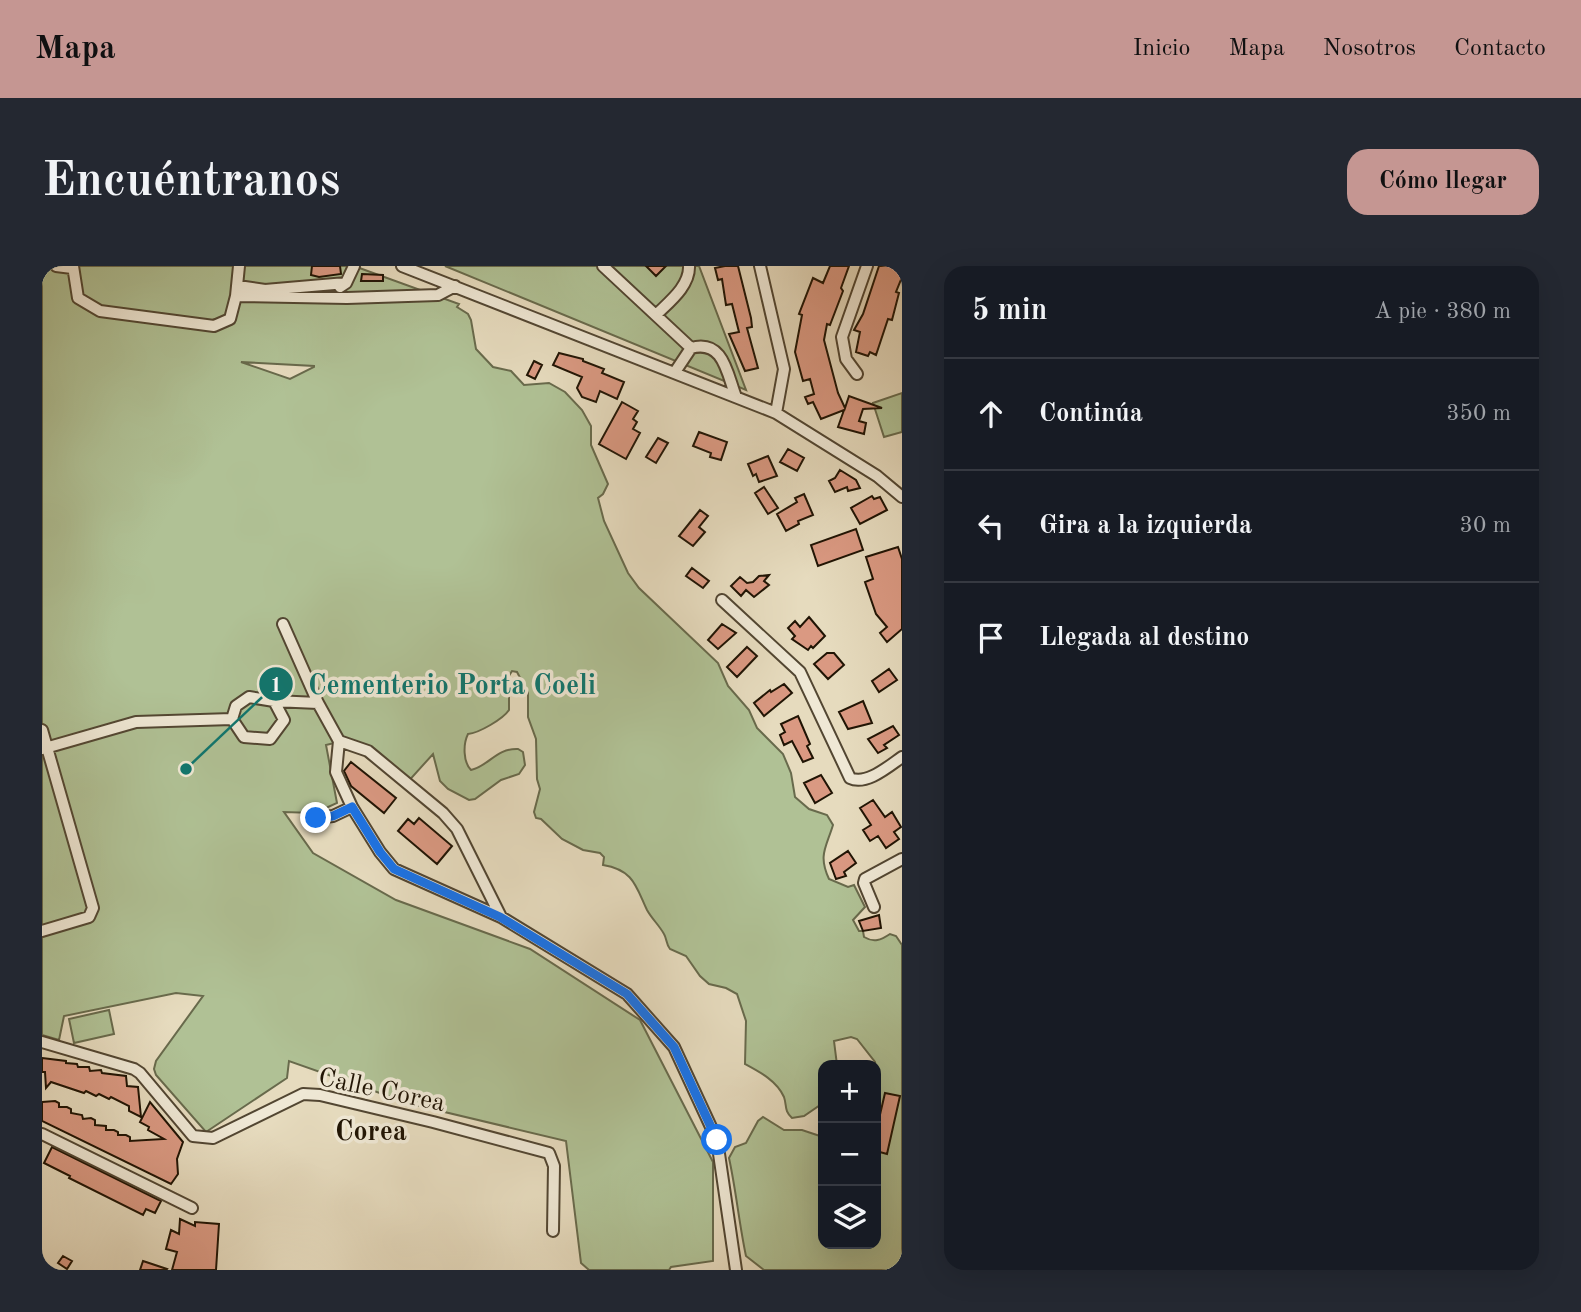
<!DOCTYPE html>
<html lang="es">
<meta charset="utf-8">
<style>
:root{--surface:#171b24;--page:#242831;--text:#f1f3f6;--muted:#9ea1a6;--line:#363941;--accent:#c59692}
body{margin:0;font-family:"Old Standard TT",serif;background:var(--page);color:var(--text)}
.controls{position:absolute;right:21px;bottom:21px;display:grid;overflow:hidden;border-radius:14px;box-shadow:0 7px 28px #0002}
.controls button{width:63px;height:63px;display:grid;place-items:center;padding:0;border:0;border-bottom:2px solid var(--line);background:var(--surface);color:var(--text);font:35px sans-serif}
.stop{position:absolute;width:21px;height:21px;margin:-16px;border:5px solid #1a73e8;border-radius:50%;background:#fff}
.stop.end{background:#1a73e8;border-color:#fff;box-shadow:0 2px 7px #0008}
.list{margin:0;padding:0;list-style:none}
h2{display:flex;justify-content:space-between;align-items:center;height:91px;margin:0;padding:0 28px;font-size:30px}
h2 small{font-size:23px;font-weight:400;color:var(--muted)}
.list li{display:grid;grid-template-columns:46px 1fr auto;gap:21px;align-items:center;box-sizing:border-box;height:112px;padding:0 28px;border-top:2px solid var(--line)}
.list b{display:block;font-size:26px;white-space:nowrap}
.list em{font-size:23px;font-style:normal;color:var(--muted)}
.icon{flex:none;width:38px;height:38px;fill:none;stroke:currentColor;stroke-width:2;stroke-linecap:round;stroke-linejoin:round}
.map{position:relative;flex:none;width:860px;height:1004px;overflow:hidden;border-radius:21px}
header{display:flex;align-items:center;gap:42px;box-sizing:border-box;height:98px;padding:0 35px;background:var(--accent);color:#111}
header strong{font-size:33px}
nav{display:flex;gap:38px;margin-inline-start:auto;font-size:24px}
.intro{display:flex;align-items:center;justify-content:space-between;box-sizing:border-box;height:168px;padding:0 42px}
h1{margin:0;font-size:49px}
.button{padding:18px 32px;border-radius:21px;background:var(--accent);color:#111;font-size:24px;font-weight:700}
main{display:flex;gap:42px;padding:0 42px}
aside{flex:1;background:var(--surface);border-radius:21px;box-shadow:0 7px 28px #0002}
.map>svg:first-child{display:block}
.green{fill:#b0c195;stroke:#686a4c;stroke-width:2;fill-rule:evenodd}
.building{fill:#da9982;stroke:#201404;stroke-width:2}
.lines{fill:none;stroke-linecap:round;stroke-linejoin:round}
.minor-casing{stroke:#524632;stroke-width:14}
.minor{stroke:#efe8d5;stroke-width:10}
.route{stroke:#1a73e8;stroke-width:9}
.labels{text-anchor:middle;stroke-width:7;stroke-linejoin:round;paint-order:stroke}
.street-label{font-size:26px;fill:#201404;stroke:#efe8d5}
.neighbourhood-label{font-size:28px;font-weight:bold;fill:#201404;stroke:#efe8d5}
.leader{fill:none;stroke:#0f766e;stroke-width:2.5}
.callout-dot{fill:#0f766e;stroke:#efe8d5;stroke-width:2.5}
.mark-label{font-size:21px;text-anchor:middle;font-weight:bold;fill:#fff}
.callout-label{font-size:28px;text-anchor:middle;font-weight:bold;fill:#0f766e;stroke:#efe8d5;stroke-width:7;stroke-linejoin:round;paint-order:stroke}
</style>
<header>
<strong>Mapa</strong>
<nav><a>Inicio</a><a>Mapa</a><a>Nosotros</a><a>Contacto</a></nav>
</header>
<div class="intro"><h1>Encuéntranos</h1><a class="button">Cómo llegar</a></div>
<main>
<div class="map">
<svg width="860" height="1004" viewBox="0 0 860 1004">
<rect width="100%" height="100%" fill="#e6dbbe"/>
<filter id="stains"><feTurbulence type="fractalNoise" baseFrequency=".00286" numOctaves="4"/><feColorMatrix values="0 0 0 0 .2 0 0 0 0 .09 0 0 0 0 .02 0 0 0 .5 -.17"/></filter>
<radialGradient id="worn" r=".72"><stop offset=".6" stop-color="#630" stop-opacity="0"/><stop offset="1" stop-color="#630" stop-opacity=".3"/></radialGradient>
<path class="green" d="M0 0H312L417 38 415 41 426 48 429 54 434 83 451 101 469 105 482 119 507 117 523 126 540 144 549 160V179L566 218 561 228 556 232 562 255 586 307 597 322 676 397 686 420 707 444 715 462 741 488 749 507 753 531 767 543 785 549 791 559C784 582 776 589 787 613L806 621 812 619 823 641 811 654 817 665H821L822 671C832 677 839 674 848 668L854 670 860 679V1004H722L704 990C697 957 694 924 687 892L693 881 704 877 716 855 721 851 742 864H760L781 871V978H834L836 818 833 796 815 773 809 771 792 775 795 799H781V837L762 850 750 852C742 845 745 840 742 831 735 815 718 806 703 798L704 755 695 728 684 722 667 718 658 710 644 690 628 683C624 678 625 673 622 668 617 659 610 653 605 644 594 621 592 604 561 599L562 591 558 587 541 584 520 573 499 553 494 552 492 546 498 523 495 513 494 473 486 451V427L475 406 470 405 460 421 467 431V444C461 453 437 467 426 468 421 478 421 496 429 504 447 500 454 482 476 483L481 486 483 499 477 508 459 514 433 533 427 534 406 523 398 515 391 488 364 518 308 473 284 479 295 537 273 547 242 546 271 587 354 634 488 683 598 754 671 896V995L629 1001 627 1004H547L539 997 524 875 369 838 247 795 245 812 164 866 114 809 112 803 114 795 161 730 134 727 22 750 17 774 0 769ZM199 96 272 100V101L248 113Z
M403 0H657L704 124Z
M860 127V166L842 171 831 137Z
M67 744 72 768 32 777 27 753Z"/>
<path class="building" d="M270 0H298L299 8 277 11 269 9Z
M604 0H624L614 10Z
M683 0H696L709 52 710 61 705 62 716 102 703 105 687 68 697 66 690 38 684 39 680 13 676 14 673 2Z
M788 0H807L799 22 801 25 788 59 785 58 782 74 796 127 803 142 807 130 840 142 821 143 817 155 824 157 822 168 796 161 802 144 779 153 771 136 766 138 763 131 772 128 768 113 761 115 753 86 760 49 757 48 771 12 781 17Z
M837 0H860V11L854 26 857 27 850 54 846 53 834 89 828 86 826 90 814 86 818 66 812 64 821 48Z
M320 8 341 9V15H319Z
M517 87 541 93V95L562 103 560 107 582 116 575 133 558 125 554 136 540 131 535 122 540 111 511 99Z
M492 95 500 99 493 113 485 109Z
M580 136 596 145 591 153 595 156 591 163 598 167 584 193 557 178Z
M657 166 685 176 679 194 668 191 669 187 651 180Z
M616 172 626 177 614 197 604 191Z
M746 183 762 192 755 205 738 196Z
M726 190 735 210 717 216 714 208 711 210 706 198Z
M798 204 814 214 818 222 806 225 805 221 793 226 787 215 793 212Z
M722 221 736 242 726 248 713 227Z
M762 228 771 249 756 255 757 258 744 265 735 248 755 236 753 232Z
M830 230 832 233 838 231 845 244 818 258 809 242Z
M658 244 666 250 657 261 663 266 651 280 637 270Z
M814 263 821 284 776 300 769 279Z
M856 281 860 293V363L845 376 838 367 845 361 834 348 823 316 831 313 824 291Z
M650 302 667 315 661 322 644 310Z
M727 309 722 315 727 319 712 331 704 324 699 330 689 320 698 311 705 317 711 316 717 310Z
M767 351 783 370 771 382 769 380 766 384 750 373 753 370 746 362 753 355 758 361Z
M680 358 694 367 676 383 666 374Z
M705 381 715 390 695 411 685 401Z
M785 387H792L802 399 786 413 772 398Z
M847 403 855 414 837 426 830 415Z
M742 418 750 427 722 450 712 437 728 424 729 426Z
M821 435 830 457 806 463 797 446Z
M756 450 768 478 765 480 771 492 761 496 750 475 742 479 738 469 743 466 739 458Z
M851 460 857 469 842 479 845 482 836 487 826 473Z
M309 496 354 532 342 547 309 520 302 505Z
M779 509 790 527 773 537 762 517Z
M831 534 843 551 850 546 859 561 852 566 857 573 844 582 836 570 828 575 821 564 829 559 818 542Z
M377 552 410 580 395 598 356 565 366 553 372 558Z
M806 585 814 597 802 606 804 610 794 613 788 597Z
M837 649 839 662 821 665 817 655Z
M0 792 24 795V797L35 798 36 801H47L48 805 59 804 60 807 84 810 85 820 96 821 99 851 87 845V840L69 831 67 833 57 828 54 830 44 825 42 827 9 816 4 822 3 806H0Z
M843 827 858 830 845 888 834 885V866Z
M13 835 17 837V841H25L29 843V847L40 849 41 853 49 852 53 854V859L64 860V864H72L76 866V869H84L88 871V875L122 873 106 864 107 861 98 856 108 836 141 876 135 893 136 908 129 918 0 855V836Z
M10 881 119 935 113 947 104 943 101 949 27 912 28 910 2 897Z
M138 953 153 960V956L177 958 174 1004H130L135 986 124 983 129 964 137 968Z
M21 990 30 995 25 1003 16 997Z
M101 995 125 1003 124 1004H98Z"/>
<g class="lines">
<g class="minor-casing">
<path id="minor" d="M14 0 30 2
M31 0 36 32 58 45 172 60 188 53 194 30 197 0
M360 0 734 147 835 210 860 231
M561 0 649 82C682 73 685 108 694 131
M718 0 742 103 734 147
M196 20 223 24 304 17
M298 21 304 17 312 0
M194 30 305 32 396 29 413 20
M614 49C627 36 648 20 647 0
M633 106 649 82
M815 108 804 93 800 71 825 0
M680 334 758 406 808 512C824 520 847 500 860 491
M241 358 276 437 297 475 326 485 401 547 415 563 459 651
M207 431 232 435 242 454 228 473 202 471 190 453 194 440Z
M232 435 276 437
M0 464 51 642 47 651 0 665
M297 475 294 506 310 541
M0 483 94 456 190 453
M274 552 291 550 310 541 338 586 352 603 459 651 585 728 632 781 675 874 694 1004
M832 641 822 617 823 613 860 593
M0 776 92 803 98 807 151 870 171 872 261 828 278 829 391 856 507 887 512 900 511 965
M0 868 150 942"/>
</g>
<use href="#minor" class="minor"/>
</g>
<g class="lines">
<path class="route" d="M274 552 291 550 310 541 338 586 352 603 458 651 585 728 632 781 675 874"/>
</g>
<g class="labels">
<g class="street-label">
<text transform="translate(340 823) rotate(12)" y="9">Calle Corea</text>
</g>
<g class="neighbourhood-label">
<text x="329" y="874">Corea</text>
</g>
</g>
<path class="leader" d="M144 503L234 418"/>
<g class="callout-dot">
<circle cx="144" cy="503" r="7"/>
<circle cx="234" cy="418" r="18"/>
</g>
<g class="mark-label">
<text x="234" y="426">1</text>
</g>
<g class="callout-label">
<text x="410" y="428">Cementerio Porta Coeli</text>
</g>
<rect width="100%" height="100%" filter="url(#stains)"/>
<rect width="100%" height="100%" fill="url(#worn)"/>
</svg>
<div class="controls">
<button>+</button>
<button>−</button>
<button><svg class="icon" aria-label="layers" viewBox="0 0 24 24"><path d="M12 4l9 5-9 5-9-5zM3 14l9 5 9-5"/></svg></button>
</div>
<div class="stop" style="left:675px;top:874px"></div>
<div class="stop end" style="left:274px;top:552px"></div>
</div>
<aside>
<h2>5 min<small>A pie · 380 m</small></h2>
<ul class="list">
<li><svg class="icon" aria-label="ahead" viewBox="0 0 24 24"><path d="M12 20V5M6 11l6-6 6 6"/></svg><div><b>Continúa</b></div><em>350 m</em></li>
<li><svg class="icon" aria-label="left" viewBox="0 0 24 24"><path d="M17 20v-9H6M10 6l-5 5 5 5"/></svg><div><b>Gira a la izquierda</b></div><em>30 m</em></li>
<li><svg class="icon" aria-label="arrive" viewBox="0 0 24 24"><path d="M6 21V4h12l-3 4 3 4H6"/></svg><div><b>Llegada al destino</b></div></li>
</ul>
</aside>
</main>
